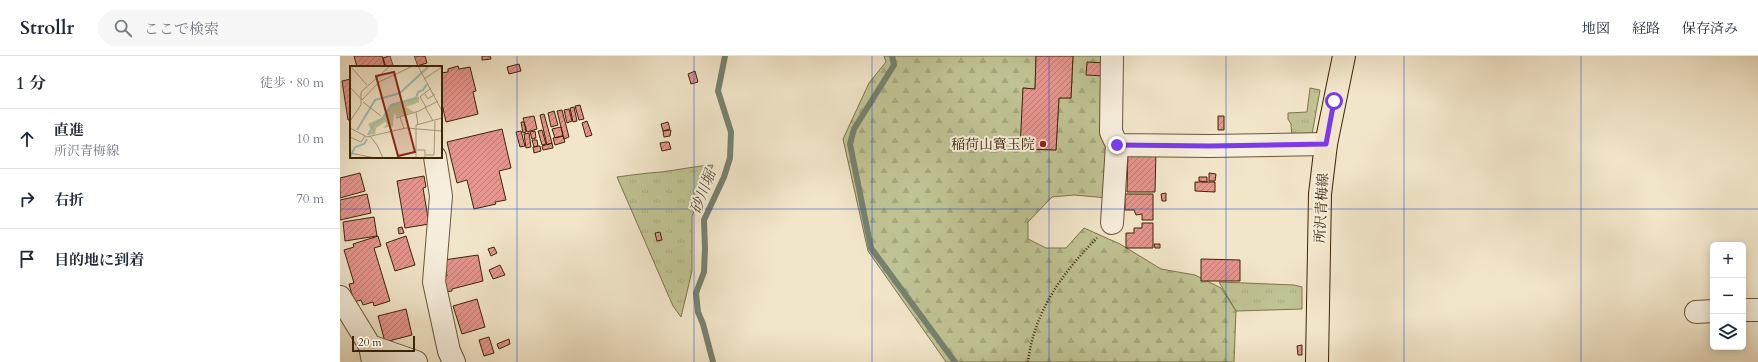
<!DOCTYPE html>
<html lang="ja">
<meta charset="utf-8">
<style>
:root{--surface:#fff;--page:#f6f6f7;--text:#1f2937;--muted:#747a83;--line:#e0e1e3}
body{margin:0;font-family:Cardo,"Noto Serif JP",serif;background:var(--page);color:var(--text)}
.controls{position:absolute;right:12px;bottom:12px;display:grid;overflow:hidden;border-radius:6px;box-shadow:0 2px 10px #0003}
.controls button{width:36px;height:36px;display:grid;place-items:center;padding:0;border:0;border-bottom:1px solid var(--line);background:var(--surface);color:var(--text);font:20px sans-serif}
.scale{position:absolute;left:12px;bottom:10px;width:63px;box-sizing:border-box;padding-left:4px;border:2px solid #3b2605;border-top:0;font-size:11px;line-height:14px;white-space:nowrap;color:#3b2605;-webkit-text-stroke:3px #f7efdd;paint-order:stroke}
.stop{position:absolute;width:12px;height:12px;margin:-9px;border:3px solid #7c3aed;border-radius:50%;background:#fff}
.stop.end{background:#7c3aed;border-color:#fff;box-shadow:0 1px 4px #0008}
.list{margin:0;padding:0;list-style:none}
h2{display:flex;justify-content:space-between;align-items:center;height:52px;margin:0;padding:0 16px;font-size:17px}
h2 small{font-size:13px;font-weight:400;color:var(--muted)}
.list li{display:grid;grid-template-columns:26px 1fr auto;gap:12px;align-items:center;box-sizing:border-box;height:60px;padding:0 16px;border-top:1px solid var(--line)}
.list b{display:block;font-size:15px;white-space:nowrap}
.list p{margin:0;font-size:13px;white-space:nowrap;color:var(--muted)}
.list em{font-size:13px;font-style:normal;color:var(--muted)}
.icon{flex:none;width:22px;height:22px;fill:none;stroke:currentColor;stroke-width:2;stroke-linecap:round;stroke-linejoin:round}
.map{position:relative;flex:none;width:1418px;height:306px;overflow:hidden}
header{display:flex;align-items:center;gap:24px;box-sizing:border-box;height:56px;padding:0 20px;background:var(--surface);border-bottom:1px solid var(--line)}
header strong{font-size:19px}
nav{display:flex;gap:22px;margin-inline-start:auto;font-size:14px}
.search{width:280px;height:36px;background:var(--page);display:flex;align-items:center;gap:10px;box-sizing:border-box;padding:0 14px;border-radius:22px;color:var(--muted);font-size:15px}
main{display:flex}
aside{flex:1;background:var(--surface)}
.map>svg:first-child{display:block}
.grass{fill:url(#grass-tufts);stroke:#7e744c}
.forest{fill:url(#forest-firs);stroke:#7e744c}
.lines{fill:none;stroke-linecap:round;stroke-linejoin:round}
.stream{stroke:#75826f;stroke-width:6}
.building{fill:url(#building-hatch);stroke:#3b2605}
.minor-casing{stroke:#695636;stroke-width:24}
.major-casing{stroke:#3b2605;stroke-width:24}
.path{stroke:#3b2605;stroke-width:2.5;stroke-dasharray:1 2;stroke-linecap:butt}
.minor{stroke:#f7efdd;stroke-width:22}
.major{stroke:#f2e6ca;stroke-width:22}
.route{stroke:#7c3aed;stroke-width:5}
.grid{fill:none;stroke:#1d4ed8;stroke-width:1;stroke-opacity:0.55}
.poi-dot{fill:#8f2418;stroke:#f7efdd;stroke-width:1.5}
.labels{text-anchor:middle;stroke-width:4;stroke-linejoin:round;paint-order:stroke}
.poi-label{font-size:14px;fill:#3b2605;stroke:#f7efdd;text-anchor:end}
.street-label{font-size:14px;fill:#3b2605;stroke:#f7efdd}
.water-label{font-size:15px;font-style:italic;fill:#58543a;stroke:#f7efdd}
.inset-river{fill:none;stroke:#9bc0b6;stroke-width:2}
.inset-road{fill:none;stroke:#a9997b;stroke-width:1}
.view{fill:#8f2418;fill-opacity:0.15;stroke:#8f2418;stroke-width:2}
.inset-edge{fill:none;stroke:#3b2605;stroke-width:2}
</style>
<header>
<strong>Strollr</strong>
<div class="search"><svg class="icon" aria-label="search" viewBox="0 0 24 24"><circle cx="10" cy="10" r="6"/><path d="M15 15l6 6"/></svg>ここで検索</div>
<nav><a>地図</a><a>経路</a><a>保存済み</a></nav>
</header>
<main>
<aside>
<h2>1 分<small>徒歩 · 80 m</small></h2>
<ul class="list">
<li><svg class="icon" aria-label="ahead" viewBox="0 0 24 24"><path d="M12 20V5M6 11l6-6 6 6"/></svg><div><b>直進</b><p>所沢青梅線</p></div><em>10 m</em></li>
<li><svg class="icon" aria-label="right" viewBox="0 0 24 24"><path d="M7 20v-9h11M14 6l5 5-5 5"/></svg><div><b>右折</b></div><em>70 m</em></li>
<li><svg class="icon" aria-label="arrive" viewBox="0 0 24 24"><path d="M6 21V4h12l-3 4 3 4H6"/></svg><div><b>目的地に到着</b></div></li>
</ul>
</aside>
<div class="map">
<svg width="1418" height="306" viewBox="0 0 1418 306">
<defs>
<pattern id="grass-tufts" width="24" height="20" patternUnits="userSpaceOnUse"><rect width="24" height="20" fill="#c0c393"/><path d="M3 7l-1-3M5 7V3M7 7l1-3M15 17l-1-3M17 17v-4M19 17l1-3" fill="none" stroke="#a6a77d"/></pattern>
<pattern id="forest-firs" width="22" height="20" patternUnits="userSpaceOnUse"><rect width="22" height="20" fill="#c0c393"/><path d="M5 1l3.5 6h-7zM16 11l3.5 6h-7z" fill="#a6a77d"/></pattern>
<pattern id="building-hatch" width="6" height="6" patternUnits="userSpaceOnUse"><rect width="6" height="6" fill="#e5968f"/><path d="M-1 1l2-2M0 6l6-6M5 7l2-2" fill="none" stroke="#bb7a73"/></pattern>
</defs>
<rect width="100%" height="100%" fill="#f2e6ca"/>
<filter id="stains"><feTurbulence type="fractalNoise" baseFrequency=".005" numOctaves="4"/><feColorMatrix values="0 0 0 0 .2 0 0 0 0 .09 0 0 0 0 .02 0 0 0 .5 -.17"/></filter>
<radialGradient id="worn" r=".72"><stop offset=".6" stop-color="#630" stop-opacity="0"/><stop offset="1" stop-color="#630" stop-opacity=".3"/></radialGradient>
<path class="grass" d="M970 32 980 34 971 84H952L951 68 948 63V57L967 56Z
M373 109 352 160V215L341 261 333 250 277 121C292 119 306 117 321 116 338 114 355 110 373 109Z
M879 226 954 229 962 231V253L896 255Z"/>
<path class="forest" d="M544 0H696L695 33 683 32 681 93 716 94 719 42H731L733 0H728H767L768 142 734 139 712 141 688 166V183L706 192H726L744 172 780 188 821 213 855 219 881 232 896 255 894 306H606L528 195 503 83 529 27 546 6Z"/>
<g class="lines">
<path class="stream" d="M552 0 554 9 514 73 510 88 531 192 615 306
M373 306 363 268 358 256 356 237 364 216 365 193 364 164 384 121 390 102 391 76 378 35 385 0"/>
</g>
<path class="building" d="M14 0H42L45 11H17Z
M49 0H57L60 9 46 11 43 2Z
M74 0H85L87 7 77 10Z
M142 0H150L151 3 142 4Z
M696 0H733L731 42H719L716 94 680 93 683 32 695 33Z
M747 6 766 7 765 20 746 19Z
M179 8 181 15 169 18 167 11Z
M118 10 119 13 130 11 136 35 133 36 138 58 106 66 101 43V17L108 16V13Z
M355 15 358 26 351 28 348 18Z
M11 23V64H8L2 25Z
M240 49 244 63 239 64 235 50Z
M234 51 237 65 233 66 230 52Z
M229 53 232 65 227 67 224 54Z
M222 54 229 81 224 83 217 55Z
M214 55 218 69 211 71 208 57Z
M204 58 212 87 207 89 200 59Z
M194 60 197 73 187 76 183 62Z
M878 60H884V74H878Z
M247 65 252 79 246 81 242 67Z
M181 66H184L186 76 183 77Z
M328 66 330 73 323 75 321 68Z
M221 71 223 80 215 82 212 73Z
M162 73 171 112 159 115 166 144 155 146 156 148 134 153 127 124 117 127 107 86Z
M202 74 206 88 202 89 198 75Z
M331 74 330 80 324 81 323 75Z
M181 75 185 90 180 91 176 76Z
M195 75 196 82 192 83 190 76Z
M189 77 191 91 186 92 184 78Z
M223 80 225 86 215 89 213 82Z
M192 84H197L198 90 194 91Z
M326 86H329L331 93 322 95 320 87Z
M212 87 213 92 203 94 202 90Z
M198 90H200L201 95 194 97 193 91Z
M788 94H816L815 136H787Z
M20 117 25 135 0 142V122Z
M869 117 876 118 875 125H869Z
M84 120 86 131 83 132 89 168 65 172 57 125Z
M859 121H867V126L859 125Z
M855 126H875V136L855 135Z
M826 137V145H822L821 138Z
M27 138 31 157 0 164V144Z
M785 138H813V164H802V158L796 159 794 154H785Z
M34 161 37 180 5 185 3 166Z
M802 167H813V192H786V177H794V172H802Z
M62 171 64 177 59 178 58 172Z
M320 176 322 184 317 185 315 177Z
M38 180 41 190 34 192 50 245 34 250 33 246 23 249 21 244 14 246 9 228 14 227 4 194 14 191 13 188Z
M66 180 75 209 55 215 46 187Z
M814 188H820V192H815Z
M154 191 157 197 151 200 148 193Z
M138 199 143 225 112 233V235L104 236 102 221 107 220 104 204Z
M861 203 900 204V225H861Z
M160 209 165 219 153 223 149 214Z
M137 243 145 271 122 278 113 250Z
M66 253 72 279 45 286 38 260Z
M149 281 154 297 144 300 139 284Z
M169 283 170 288 159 293 157 288Z
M962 289V299H958L957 290Z"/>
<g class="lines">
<g class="minor-casing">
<path id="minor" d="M62 0 66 11
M772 0 771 76 777 89 772 167
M777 89 870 90 986 88
M95 101 101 140 94 226 109 295 114 306
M0 241 30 290 33 306
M1403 254H1418
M1356 256 1373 255
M30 290 76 306"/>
</g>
<g class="major-casing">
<path id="major" d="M977 306 980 138 986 88 1004 0"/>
</g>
<path class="path" d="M688 306C694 256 722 217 757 182"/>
<use href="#minor" class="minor"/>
<use href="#major" class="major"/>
</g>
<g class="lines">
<path class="route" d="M777 89 870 90 986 88 994 45"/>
</g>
<path class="grid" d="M177 0V306M354 0V306M532 0V306M709 0V306M886 0V306M1064 0V306M1241 0V306M0 153H1418"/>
<circle class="poi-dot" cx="703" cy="88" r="4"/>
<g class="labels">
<g class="poi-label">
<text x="695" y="93">稲荷山寳玉院</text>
</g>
<g class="street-label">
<text transform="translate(981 152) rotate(-87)" y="5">所沢青梅線</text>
</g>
<g class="water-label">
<text transform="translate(363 136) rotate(-69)" y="5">砂川堀</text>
</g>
</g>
<g transform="translate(10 10)">
<rect width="92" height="92" fill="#f2e6ca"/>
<path d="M69 31V36L56 41 64 46 47 51 44 47 43 60 33 62 37 58 35 56 26 62 25 68 18 69 22 65 18 58 33 51 41 38Z" fill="#c0c393"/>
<path class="inset-river" d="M7 64 25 34 50 27 79 0M18 69 24 58 32 53 41 39 66 32 68 26 73 24 77 18M0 91 5 81 14 78 17 73"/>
<path class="inset-road" d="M68 0 92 45M2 2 17 19M74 13 92 1M0 21 12 34 29 16 63 0M75 28 78 33 85 28M13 36 31 50M75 41 83 55M76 41 70 31 81 22M66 46 68 59M50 51 54 63M46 52 69 45 88 35M0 55 11 39V26L40 0M0 62 17 71 56 62 92 65M20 70 27 79 33 92M0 71 11 76 15 70M67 84H75V92M0 87 25 92M76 89H84L85 55M66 92V59L92 52"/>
<path class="view" d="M44 6 65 86 48 90 26 10Z"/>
<rect width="92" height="92" class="inset-edge"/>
</g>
<rect width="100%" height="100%" filter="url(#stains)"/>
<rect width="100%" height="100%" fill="url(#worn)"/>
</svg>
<div class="controls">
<button>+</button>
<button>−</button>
<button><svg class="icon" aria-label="layers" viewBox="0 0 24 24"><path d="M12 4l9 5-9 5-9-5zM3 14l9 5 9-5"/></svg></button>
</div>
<div class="scale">20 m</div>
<div class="stop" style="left:994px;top:45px"></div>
<div class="stop end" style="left:777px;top:89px"></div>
</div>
</main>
